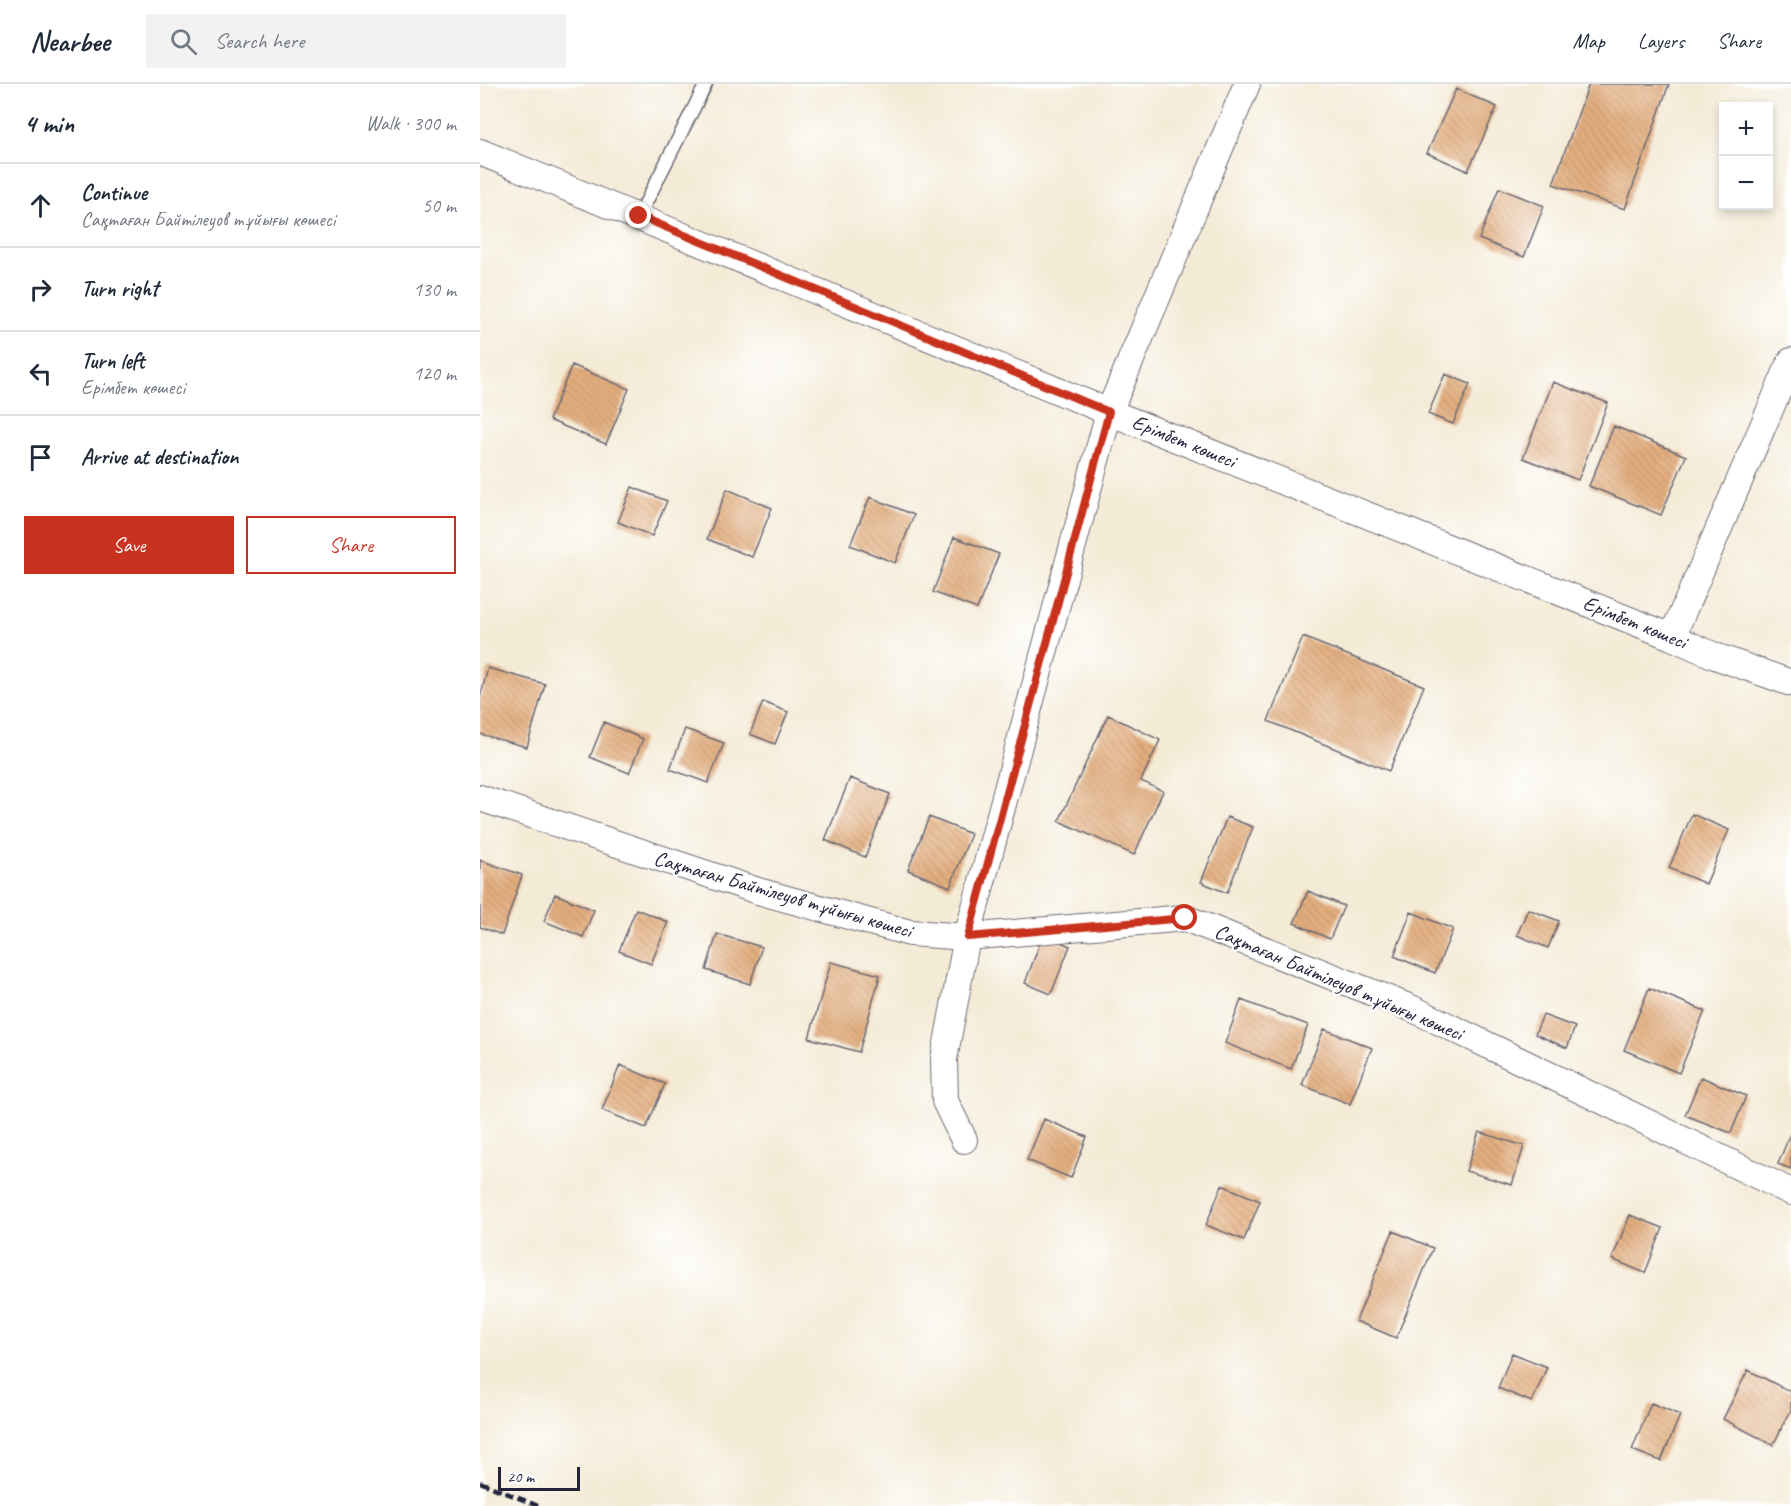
<!DOCTYPE html>
<meta charset="utf-8">
<style>
:root{--surface:#fff;--page:#f2f2f3;--text:#1f2937;--muted:#747a83;--line:#e0e1e3;--accent:#c8321e}
body{margin:0;font-family:Caveat,sans-serif;background:var(--page);color:var(--text)}
.controls{position:absolute;right:18px;top:18px;display:grid;overflow:hidden;border-radius:0px;box-shadow:0 3px 9px #0003}
.controls button{width:54px;height:54px;display:grid;place-items:center;padding:0;border:0;border-bottom:2px solid var(--line);background:var(--surface);color:var(--text);font:30px sans-serif}
.scale{position:absolute;left:18px;bottom:15px;width:82px;box-sizing:border-box;padding-left:6px;border:3px solid #22223b;border-top:0;font-size:16px;line-height:21px;white-space:nowrap;color:#22223b;-webkit-text-stroke:4px #fff;paint-order:stroke}
.stop{position:absolute;width:18px;height:18px;margin:-14px;border:4px solid #c8321e;border-radius:50%;background:#fff}
.stop.end{background:#c8321e;border-color:#fff;box-shadow:0 2px 6px #0008}
.list{margin:0;padding:0;list-style:none}
h2{display:flex;justify-content:space-between;align-items:center;height:78px;margin:0;padding:0 24px;font-size:26px}
h2 small{font-size:20px;font-weight:400;color:var(--muted)}
.list li{display:grid;grid-template-columns:39px 1fr auto;gap:18px;align-items:center;box-sizing:border-box;height:84px;padding:0 24px;border-top:2px solid var(--line)}
.list b{display:block;font-size:22px;white-space:nowrap}
.list p{margin:0;font-size:20px;white-space:nowrap;color:var(--muted)}
.list em{font-size:20px;font-style:normal;color:var(--muted)}
.actions{display:flex;gap:12px;padding:18px 24px}
.actions a{flex:1;padding:14px 0;border:2px solid var(--accent);border-radius:0px;text-align:center;font-size:21px;color:var(--accent)}
.actions .main{background:var(--accent);color:#fff}
.icon{flex:none;width:33px;height:33px;fill:none;stroke:currentColor;stroke-width:2;stroke-linecap:round;stroke-linejoin:round}
.map{position:relative;flex:none;width:1311px;height:1422px;overflow:hidden}
header{display:flex;align-items:center;gap:36px;box-sizing:border-box;height:84px;padding:0 30px;background:var(--surface);border-bottom:2px solid var(--line)}
header strong{font-size:28px}
nav{display:flex;gap:33px;margin-inline-start:auto;font-size:21px}
.search{width:420px;height:54px;background:var(--page);display:flex;align-items:center;gap:15px;box-sizing:border-box;padding:0 21px;border-radius:0px;color:var(--muted);font-size:22px}
main{display:flex}
aside{flex:1;background:var(--surface)}
.map>svg:first-child{display:block}
.building{fill:url(#building-back-hatch)}
.lines{fill:none;stroke-linecap:round;stroke-linejoin:round}
.lane-casing{stroke:#6c6872;stroke-width:15}
.street-casing{stroke:#6c6872;stroke-width:28}
.lane{stroke:#fff;stroke-width:12}
.street{stroke:#fff;stroke-width:26}
.rail{stroke:#22223b;stroke-width:4.5;stroke-dasharray:9 4.5;stroke-linecap:butt}
.route{stroke:#c8321e;stroke-width:8}
.labels{text-anchor:middle;stroke-width:4.5;stroke-linejoin:round;paint-order:stroke}
.street-label{font-size:21px;fill:#22223b;stroke:#fff}
</style>
<header>
<strong>Nearbee</strong>
<div class="search"><svg class="icon" aria-label="search" viewBox="0 0 24 24"><circle cx="10" cy="10" r="6"/><path d="M15 15l6 6"/></svg>Search here</div>
<nav><a>Map</a><a>Layers</a><a>Share</a></nav>
</header>
<main>
<aside>
<h2>4 min<small>Walk · 300 m</small></h2>
<ul class="list">
<li><svg class="icon" aria-label="ahead" viewBox="0 0 24 24"><path d="M12 20V5M6 11l6-6 6 6"/></svg><div><b>Continue</b><p>Сақтаған Байтілеуов тұйығы көшесі</p></div><em>50 m</em></li>
<li><svg class="icon" aria-label="right" viewBox="0 0 24 24"><path d="M7 20v-9h11M14 6l5 5-5 5"/></svg><div><b>Turn right</b></div><em>130 m</em></li>
<li><svg class="icon" aria-label="left" viewBox="0 0 24 24"><path d="M17 20v-9H6M10 6l-5 5 5 5"/></svg><div><b>Turn left</b><p>Ерімбет көшесі</p></div><em>120 m</em></li>
<li><svg class="icon" aria-label="arrive" viewBox="0 0 24 24"><path d="M6 21V4h12l-3 4 3 4H6"/></svg><div><b>Arrive at destination</b></div></li>
</ul>
<div class="actions"><a class="main">Save</a><a>Share</a></div>
</aside>
<div class="map">
<svg width="1311" height="1422" viewBox="0 0 1311 1422">
<defs>
<pattern id="building-back-hatch" width="6" height="6" patternUnits="userSpaceOnUse" patternTransform="scale(1.5)"><rect width="6" height="6" fill="#e3ae7e"/><path d="M-1 5l2 2M0 0l6 6M5-1l2 2" fill="none" stroke="#c2956e"/></pattern>
</defs>
<rect width="100%" height="100%" fill="#fff"/>
<filter id="ink" filterUnits="userSpaceOnUse"><feTurbulence type="fractalNoise" baseFrequency=".0167" numOctaves="2"/><feDisplacementMap in="SourceGraphic" scale="12" xChannelSelector="R" yChannelSelector="G"/><feConvolveMatrix kernelMatrix="1 2 1 2 8 2 1 2 1" color-interpolation-filters="sRGB"/></filter>
<filter id="wash" filterUnits="userSpaceOnUse"><feTurbulence type="fractalNoise" baseFrequency=".008" numOctaves="4" result="noise"/><feDisplacementMap in="SourceGraphic" scale="24" xChannelSelector="R" yChannelSelector="G"/><feGaussianBlur stdDeviation="1.35" result="paint"/><feColorMatrix in="noise" values="0 0 0 0 0 0 0 0 0 0 0 0 0 0 0 0 0 1.4 0 .05"/><feComposite in="paint" operator="in"/></filter>
<g filter="url(#wash)">
<rect width="100%" height="100%" fill="#f4ebd7"/>
<g id="blocks">
<path class="building" d="M1109 0H1189L1145 125 1073 100Z
M976 5 1017 23 988 87 947 69Z
M1019 104 1064 122 1044 173 999 155Z
M92 281 149 305 126 360 69 336Z
M965 290 990 300 973 340 948 330Z
M1073 298 1128 319 1098 396 1043 374Z
M1134 342 1206 372 1181 431 1109 402Z
M152 403 187 417 172 452 138 438Z
M247 405 292 424 272 473 227 455Z
M390 413 434 431 415 479 370 461Z
M474 453 519 470 497 525 453 508Z
M823 553 944 602 909 687 788 637Z
M8 584 65 600 47 663 0 650V614Z
M283 618 308 628 295 660 270 650Z
M628 631 680 656 661 697 683 707 654 771 579 737Z
M124 638 163 655 149 689 110 673Z
M205 645 244 659 228 699 190 685Z
M370 694 410 710 385 773 345 756Z
M1212 730 1249 746 1226 800 1189 784Z
M449 733 491 750 470 803 428 786Z
M747 733 773 743 747 809 721 798Z
M0 776 42 791 22 851 0 843Z
M828 807 864 822 850 855 814 839Z
M75 810 114 826 103 853 64 837Z
M156 825 188 838 171 880 139 867Z
M1048 825 1079 837 1068 864 1037 851Z
M931 828 973 845 955 889 914 872Z
M237 850 282 863 270 900 226 886Z
M563 851 590 862 571 910 545 899Z
M351 878 400 891 379 968 329 954Z
M1169 904 1225 927 1199 989 1144 966Z
M761 916 828 941 811 985 745 959Z
M1063 931 1095 943 1087 964 1055 950Z
M844 945 892 964 870 1020 822 1001Z
M140 981 185 1000 166 1044 122 1026Z
M1221 993 1266 1012 1251 1049 1205 1031Z
M564 1035 607 1053 591 1094 547 1076Z
M999 1048 1044 1062 1032 1101 986 1087Z
M1311 1048V1085L1298 1080Z
M742 1101 780 1117 764 1156 726 1141Z
M1150 1131 1183 1144 1165 1189 1132 1175Z
M913 1147 953 1164 916 1254 876 1237Z
M1032 1269 1067 1283 1052 1318 1018 1304Z
M1268 1286 1311 1308V1326L1293 1361 1243 1335Z
M1171 1319 1200 1331 1181 1377 1152 1366Z"/>
</g>
</g>
<g filter="url(#ink)">
<use href="#blocks" fill-opacity="0" stroke="#6c6872" stroke-width="1.5"/>
<g class="lines">
<g class="lane-casing">
<path id="lane" d="M159 132 226 0"/>
</g>
<g class="street-casing">
<path id="street" d="M0 68 629 328 1192 553 1235 572 1311 599
M1192 553 1311 277
M0 714 278 807 430 849 487 853 705 834 931 924 1311 1108
M484 1056 465 1017 464 975 487 853 629 328 767 0"/>
</g>
<use href="#lane" class="lane"/>
<use href="#street" class="street"/>
<path class="rail" d="M0 1398 58 1422"/>
</g>
</g>
<g class="lines" filter="url(#ink)">
<path class="route" d="M159 132 629 328 488 853 705 834"/>
</g>
<g class="labels">
<g class="street-label">
<text transform="translate(704 357) rotate(22)" y="7">Ерімбет көшесі</text>
<text transform="translate(1155 538) rotate(22)" y="7">Ерімбет көшесі</text>
<text transform="translate(303 810) rotate(16)" y="7">Сақтаған Байтілеуов тұйығы көшесі</text>
<text transform="translate(859 898) rotate(23)" y="7">Сақтаған Байтілеуов тұйығы көшесі</text>
</g>
</g>
</svg>
<div class="controls">
<button>+</button>
<button>−</button>
</div>
<div class="scale">20 m</div>
<div class="stop" style="left:705px;top:834px"></div>
<div class="stop end" style="left:159px;top:132px"></div>
</div>
</main>
